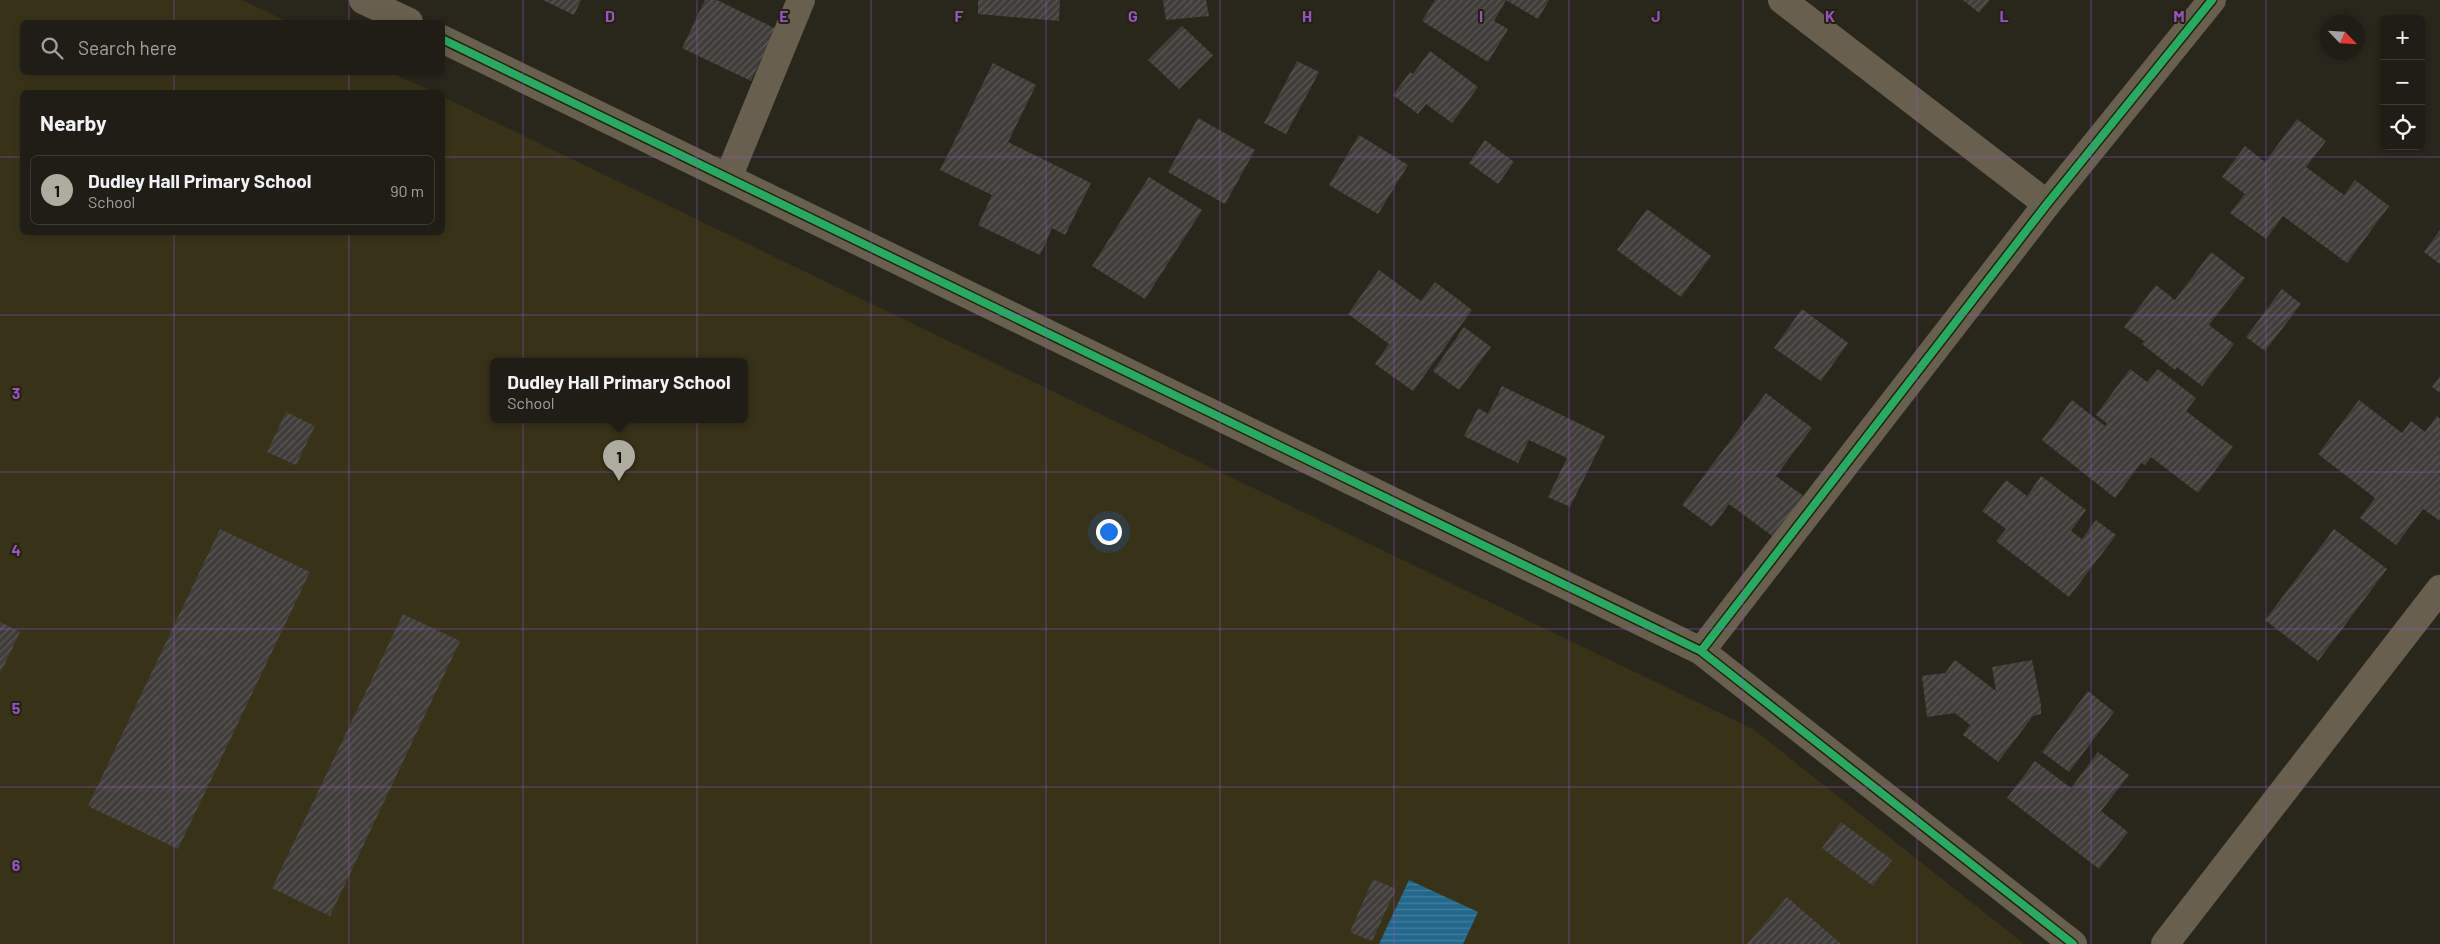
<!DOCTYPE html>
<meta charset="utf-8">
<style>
:root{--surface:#1f1d15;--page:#27261e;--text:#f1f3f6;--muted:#a1a2a0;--line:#3c3b34;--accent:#aeac9f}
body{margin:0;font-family:Barlow,sans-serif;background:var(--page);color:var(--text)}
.controls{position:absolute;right:15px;top:15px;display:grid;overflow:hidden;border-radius:8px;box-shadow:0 2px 8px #0003}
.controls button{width:45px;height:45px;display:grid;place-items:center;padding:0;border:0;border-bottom:1px solid var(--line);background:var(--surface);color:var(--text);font:25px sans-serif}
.compass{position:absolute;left:2320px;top:15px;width:45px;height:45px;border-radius:50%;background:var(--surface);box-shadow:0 2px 8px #0003;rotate:115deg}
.you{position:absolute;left:1108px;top:531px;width:18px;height:18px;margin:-12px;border:4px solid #fff;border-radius:50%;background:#1a73e8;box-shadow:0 0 0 8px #1a73e833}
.badge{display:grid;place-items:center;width:32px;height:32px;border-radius:50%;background:var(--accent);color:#111;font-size:16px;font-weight:700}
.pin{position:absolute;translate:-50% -41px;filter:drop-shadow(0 1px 2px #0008)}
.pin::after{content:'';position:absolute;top:26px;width:18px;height:15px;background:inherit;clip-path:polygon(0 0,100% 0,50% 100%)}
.popup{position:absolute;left:490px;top:358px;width:258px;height:65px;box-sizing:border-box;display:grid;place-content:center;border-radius:8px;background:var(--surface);filter:drop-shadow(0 1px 4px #0005);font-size:16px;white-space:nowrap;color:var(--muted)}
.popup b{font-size:19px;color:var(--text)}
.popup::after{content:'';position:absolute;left:50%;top:100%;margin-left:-10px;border:10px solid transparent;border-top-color:var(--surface)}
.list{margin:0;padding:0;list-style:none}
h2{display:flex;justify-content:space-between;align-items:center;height:65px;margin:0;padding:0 20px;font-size:21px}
h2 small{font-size:16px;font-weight:400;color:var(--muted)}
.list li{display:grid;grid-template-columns:32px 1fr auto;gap:15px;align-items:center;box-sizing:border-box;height:70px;margin:0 10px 10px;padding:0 10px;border:1px solid var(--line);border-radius:8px}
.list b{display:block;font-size:19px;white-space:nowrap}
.list p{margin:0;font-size:16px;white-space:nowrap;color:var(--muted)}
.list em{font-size:16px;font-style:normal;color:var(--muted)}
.icon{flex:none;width:28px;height:28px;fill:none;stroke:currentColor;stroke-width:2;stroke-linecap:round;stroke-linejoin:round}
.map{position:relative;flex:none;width:2440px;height:944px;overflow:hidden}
.search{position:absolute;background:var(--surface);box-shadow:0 2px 8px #0003;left:20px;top:20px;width:425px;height:55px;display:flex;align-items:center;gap:12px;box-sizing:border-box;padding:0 18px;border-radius:8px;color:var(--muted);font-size:19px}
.panel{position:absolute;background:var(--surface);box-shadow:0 2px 8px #0003;left:20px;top:90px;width:425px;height:145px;border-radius:8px}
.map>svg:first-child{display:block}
.built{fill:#383219;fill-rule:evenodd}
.water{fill:url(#water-rules)}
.building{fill:url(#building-hatch)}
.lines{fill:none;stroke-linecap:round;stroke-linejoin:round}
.street{stroke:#695f4e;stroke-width:28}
.cycleway-casing{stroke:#25210d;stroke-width:11}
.cycleway{stroke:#26ab63;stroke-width:8}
.grid{fill:none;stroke:#9454c7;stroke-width:1;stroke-opacity:0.55}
.grid-label{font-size:16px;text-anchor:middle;font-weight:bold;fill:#9454c7;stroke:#25210d;stroke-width:4;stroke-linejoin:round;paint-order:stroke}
</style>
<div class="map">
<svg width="2440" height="944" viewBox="0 0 2440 944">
<defs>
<pattern id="water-rules" width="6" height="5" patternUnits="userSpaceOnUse" patternTransform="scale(1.25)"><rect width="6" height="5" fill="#23688c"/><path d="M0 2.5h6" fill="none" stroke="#447e9c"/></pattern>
<pattern id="building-hatch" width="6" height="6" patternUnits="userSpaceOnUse" patternTransform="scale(1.25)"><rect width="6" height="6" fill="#403d3a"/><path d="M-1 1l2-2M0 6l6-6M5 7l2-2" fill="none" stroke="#5c5a56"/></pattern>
</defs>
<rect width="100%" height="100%" fill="#29271c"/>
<path class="built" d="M0 0H242L288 22H22V72L392 73 433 92H22V232H442L443 97 1753 729 2024 944H0ZM494 362H744V420H494Z"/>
<path class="water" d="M1409 880 1478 912 1463 944H1379Z"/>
<path class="building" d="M543 0H581L574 15Z
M705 0H717L776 29 751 81 682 48Z
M978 0H1060L1059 21 978 14Z
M1163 0H1206L1209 16 1166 20Z
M1435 0H1506L1494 21 1508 29 1488 62 1422 21Z
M1506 0H1549L1538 19Z
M1963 0H1990L1979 13Z
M1182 26 1213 55 1179 89 1148 60Z
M1430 51 1478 87 1452 123 1426 104 1418 114 1393 95 1410 72 1413 74Z
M1297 61 1319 72 1286 134 1264 123Z
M993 63 1036 85 1008 142 1091 183 1065 235 1052 228 1040 255 978 225 992 195 940 170Z
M1198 118 1255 150 1225 204 1168 172Z
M2297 119 2326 141 2306 167 2344 195 2355 180 2389 206 2347 263 2283 216 2266 239 2230 213 2245 194 2222 177 2245 146 2265 162Z
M1359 135 1408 165 1378 214 1329 185Z
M1485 140 1514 162 1498 184 1469 163Z
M1149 177 1202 210 1145 299 1092 266Z
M1647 209 1711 256 1681 297 1617 250Z
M2440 230V264L2424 252Z
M2211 252 2245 278 2209 325 2234 344 2202 386 2177 367 2175 370 2142 344 2144 341 2124 327 2156 285 2175 300Z
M1379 270 1421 301 1435 282 1472 310 1413 391 1375 364 1389 344 1348 314Z
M2282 289 2301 304 2265 351 2246 337Z
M1802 309 1848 343 1821 381 1774 348Z
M1464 327 1491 347 1459 390 1433 371Z
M2130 369 2147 382 2158 369 2196 398 2186 411 2233 447 2198 493 2151 457 2145 465 2141 463 2115 498 2042 440 2072 400 2105 426 2107 423 2096 415Z
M2440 376V393L2432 387Z
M1502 386 1605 436 1570 507 1548 497 1567 458 1529 440 1518 463 1464 436 1478 408 1488 414Z
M1766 393 1812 428 1776 476 1809 500 1779 541 1729 504 1712 527 1682 505Z
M2359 400 2402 433 2411 421 2425 432 2437 416 2440 419V521L2423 509 2396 545 2360 518 2375 498 2318 454Z
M286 412 315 426 296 465 267 452Z
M2041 476 2086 510 2071 531 2082 539 2096 520 2116 535 2069 597 1996 541 2006 529 1982 511 2006 480 2027 496Z
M220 529 310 572 178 849 88 806Z
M2334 529 2387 569 2318 661 2265 620Z
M403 614 460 641 330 916 272 888Z
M0 622 20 632 0 674Z
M1955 660 1996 691 1992 667 2032 660 2041 705V714L2033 716 1998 762 1963 735 1970 725 1955 713 1927 717 1922 676 1945 673Z
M2088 691 2114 712 2069 772 2042 752Z
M2098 752 2129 775 2101 811 2128 832 2099 869 2007 798 2035 761 2071 788Z
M1841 822 1892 860 1873 886 1822 848Z
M1373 879 1396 889 1372 941 1350 932Z
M1787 897 1841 944H1747Z"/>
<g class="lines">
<path class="street" d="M363 0 409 22
M1782 0 2047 204
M442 39 1701 651 2073 944
M728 178 801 0
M1701 651 2047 204 2212 0
M2165 944 2440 589"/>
<g class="cycleway-casing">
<path id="cycleway" d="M442 39 1701 651 2073 944
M1701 651 2047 204 2212 0"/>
</g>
<use href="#cycleway" class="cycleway"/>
</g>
<path class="grid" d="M174 0V22M349 0V22M523 0V944M697 0V944M871 0V944M1046 0V944M1220 0V944M1394 0V944M1569 0V944M1743 0V944M1917 0V944M2091 0V944M2266 0V944M174 72V92M349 72V92M0 157H22M442 157H2440M174 232V944M349 232V944M0 315H2440M0 472H2440M0 629H2440M0 787H2440"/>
<g class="grid-label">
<text x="610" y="22">D</text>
<text x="784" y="22">E</text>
<text x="959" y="22">F</text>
<text x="1133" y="22">G</text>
<text x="1307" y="22">H</text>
<text x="1481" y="22">I</text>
<text x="1656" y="22">J</text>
<text x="1830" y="22">K</text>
<text x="2004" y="22">L</text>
<text x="2179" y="22">M</text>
<text x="16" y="399">3</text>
<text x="16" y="556">4</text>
<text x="16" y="714">5</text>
<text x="16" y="871">6</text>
</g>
</svg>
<div class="controls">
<button>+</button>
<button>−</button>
<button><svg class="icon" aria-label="locate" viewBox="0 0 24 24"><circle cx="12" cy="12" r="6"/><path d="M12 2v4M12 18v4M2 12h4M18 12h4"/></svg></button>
</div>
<svg class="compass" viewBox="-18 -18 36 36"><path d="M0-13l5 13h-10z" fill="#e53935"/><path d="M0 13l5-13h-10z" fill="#a1a2a0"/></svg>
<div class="you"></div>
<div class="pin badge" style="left:619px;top:481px">1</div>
<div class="popup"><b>Dudley Hall Primary School</b>School</div>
<div class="search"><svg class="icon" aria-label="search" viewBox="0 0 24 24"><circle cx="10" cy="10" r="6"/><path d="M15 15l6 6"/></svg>Search here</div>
<section class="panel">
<h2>Nearby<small></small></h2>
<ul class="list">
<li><span class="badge">1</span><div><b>Dudley Hall Primary School</b><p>School</p></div><em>90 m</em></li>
</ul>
</section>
</div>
